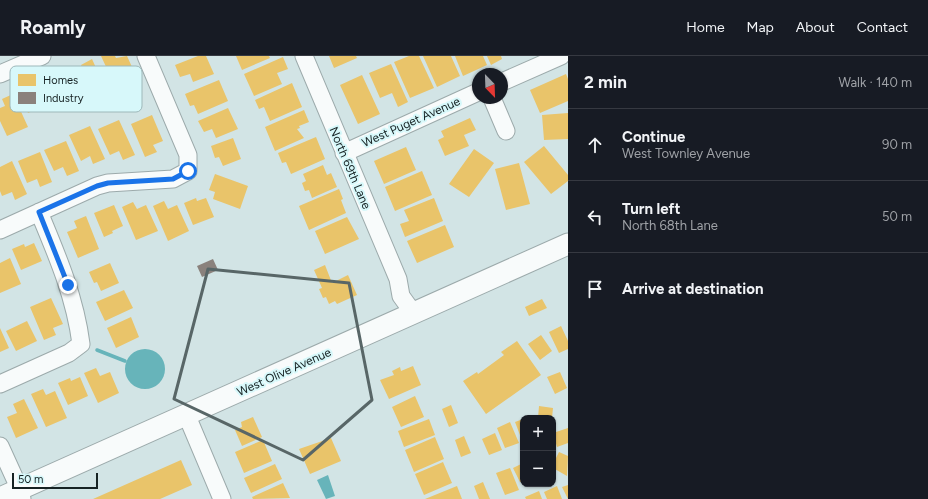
<!DOCTYPE html>
<meta charset="utf-8">
<style>
:root{--surface:#171b24;--page:#242831;--text:#f1f3f6;--muted:#9ea1a6;--line:#363941}
body{margin:0;font-family:Figtree,sans-serif;background:var(--page);color:var(--text)}
.controls{position:absolute;right:12px;bottom:12px;display:grid;overflow:hidden;border-radius:8px;box-shadow:0 1px 3px #0004}
.controls button{width:36px;height:36px;display:grid;place-items:center;padding:0;border:0;border-bottom:1px solid var(--line);background:var(--surface);color:var(--text);font:20px sans-serif}
.compass{position:absolute;left:472px;top:12px;width:36px;height:36px;border-radius:50%;background:var(--surface);box-shadow:0 1px 3px #0004;rotate:157deg}
.scale{position:absolute;left:12px;bottom:10px;width:86px;box-sizing:border-box;padding-left:4px;border:2px solid #162223;border-top:0;font-size:11px;line-height:14px;white-space:nowrap;color:#162223;-webkit-text-stroke:3px #d7f8fa;paint-order:stroke}
.stop{position:absolute;width:12px;height:12px;margin:-9px;border:3px solid #1a73e8;border-radius:50%;background:#fff}
.stop.end{background:#1a73e8;border-color:#fff;box-shadow:0 1px 4px #0008}
.list{margin:0;padding:0;list-style:none}
h2{display:flex;justify-content:space-between;align-items:center;height:52px;margin:0;padding:0 16px;font-size:17px}
h2 small{font-size:13px;font-weight:400;color:var(--muted)}
.list li{display:grid;grid-template-columns:26px 1fr auto;gap:12px;align-items:center;box-sizing:border-box;height:72px;padding:0 16px;border-top:1px solid var(--line)}
.list b{display:block;font-size:15px;white-space:nowrap}
.list p{margin:0;font-size:13px;white-space:nowrap;color:var(--muted)}
.list em{font-size:13px;font-style:normal;color:var(--muted)}
.icon{flex:none;width:22px;height:22px;fill:none;stroke:currentColor;stroke-width:2;stroke-linecap:round;stroke-linejoin:round}
.map{position:relative;flex:none;width:568px;height:443px;overflow:hidden}
header{display:flex;align-items:center;gap:24px;box-sizing:border-box;height:56px;padding:0 20px;background:var(--surface);border-bottom:1px solid var(--line)}
header strong{font-size:19px}
nav{display:flex;gap:22px;margin-inline-start:auto;font-size:14px}
main{display:flex}
aside{flex:1;background:var(--surface)}
.map>svg:first-child{display:block}
.water{fill:#67b4ba}
.homes{fill:#e9c46a}
.industry{fill:#8a817c}
.lines{fill:none;stroke-linecap:round;stroke-linejoin:round}
.stream{stroke:#67b4ba;stroke-width:3.5}
.minor-casing{stroke:#9caaab;stroke-width:19}
.major-casing{stroke:#9caaab;stroke-width:23}
.minor{stroke:#f8fbfb;stroke-width:17}
.major{stroke:#f8fbfb;stroke-width:21}
.route{stroke:#1a73e8;stroke-width:5}
.marked{fill:none;stroke:#586667;stroke-width:3;stroke-linejoin:round}
.labels{text-anchor:middle;stroke-width:4;stroke-linejoin:round;paint-order:stroke}
.street-label{font-size:12px;fill:#162223;stroke:#d7f8fa}
.key{fill:#d7f8fa;stroke:#9db8ba;stroke-width:1}
.key-label{font-size:11px;fill:#162223}
</style>
<header>
<strong>Roamly</strong>
<nav><a>Home</a><a>Map</a><a>About</a><a>Contact</a></nav>
</header>
<main>
<div class="map">
<svg width="568" height="443" viewBox="0 0 568 443">
<rect width="100%" height="100%" fill="#d2e4e5"/>
<path class="water" d="M125 313a20 20 0 1 1 40 0a20 20 0 1 1-40 0Z
M328 419 335 440 326 443 317 424Z"/>
<path class="homes" d="M101 0H115L116 2 127 0 137 22 116 32Z
M198 0H206L214 18 193 26 190 18 180 21 175 9Z
M236 0H269L270 2 242 14Z
M329 0H356L357 2 334 12Z
M409 0H419L434 32 410 42 394 6Z
M423 0H451L460 20 437 31Z
M455 0H483L487 9 463 20Z
M487 0H501L502 3 491 9Z
M283 1 288 13 277 17 282 28 254 40 244 18Z
M92 3 107 36 86 46 75 20 84 16 81 9Z
M391 8 408 46 398 51 392 37 380 42 369 17Z
M566 18 568 23V45L540 57 530 34Z
M362 19 380 58 358 68 340 29Z
M219 24 228 45 198 58 194 49 190 50 185 38Z
M39 27 49 48 28 57 19 36Z
M292 27 302 51 270 65 264 51 259 53 255 44Z
M13 38 28 71 7 80 0 65V52L5 50 2 43Z
M228 52 238 73 216 82 212 73 204 76 198 65Z
M304 54 309 66 299 70 300 72 297 73 304 82 275 95 265 71Z
M568 57V83L544 84 542 59Z
M152 59 163 85 153 89 157 96 145 101 131 68Z
M470 62 476 74 464 79 469 90 445 100 438 84 444 81 441 75Z
M119 64 135 99 123 104 119 95 110 99 98 73Z
M90 70 105 103 93 108 90 100 81 105 69 79Z
M316 81 325 103 291 118 286 106 282 107 278 97Z
M233 82 241 103 223 110 219 101 215 102 211 90Z
M66 85 79 115 67 120 63 111 54 115 44 94Z
M544 90 568 119V125L551 138 524 106Z
M406 91 416 114 384 128 374 105Z
M474 93 494 107 469 141 449 128Z
M40 96 52 126 40 131 37 123 27 127 18 105Z
M12 105 27 138 15 144 12 136 2 140 0 135V111Z
M519 107 530 148 506 154 495 113Z
M323 109 327 119 331 117 337 131 312 142 309 134 305 135 302 127 306 125 303 118Z
M422 115 432 139 395 155 385 131Z
M215 118 248 130 240 153 213 143 215 136 209 134Z
M339 133 343 143 341 144 346 157 309 174 299 150Z
M196 142 197 145 206 142 214 161 193 169 184 147Z
M434 142 443 165 405 181 400 168 409 165 404 154Z
M164 145 168 153 177 149 189 175 168 185 153 150Z
M133 146 137 153 146 149 158 175 136 184 122 151Z
M114 149 123 170 112 175 113 177 104 181 94 157Z
M86 160 99 193 78 202 67 176 77 172 74 165Z
M347 161 359 183 325 198 315 175Z
M445 169 454 191 417 207 407 185Z
M34 187 42 205 21 214 12 193 24 188 25 191Z
M10 202 21 228 0 237V207Z
M110 207 119 227 101 235 97 226 94 227 89 216Z
M325 209 332 227 348 219 357 239 337 248 335 245 329 248 326 241 323 242 319 233 322 232 314 214Z
M124 234 133 252 105 265 96 246Z
M51 242 63 268 53 272 56 279 44 284 30 251Z
M542 243 547 252 529 260 525 251Z
M131 261 139 281 116 292 107 272Z
M27 265 37 285 16 295 6 275Z
M561 270 568 285V293L559 297 549 276Z
M0 272 9 292 0 296Z
M541 279 552 295 540 304 528 288Z
M517 285 541 319 486 358 463 325 477 316 478 318 504 299 501 296Z
M413 310 421 329 389 343 380 324 394 319 392 315 400 311 401 315Z
M96 312 100 320 110 316 119 337 98 347 84 317Z
M560 316 567 332 555 338 547 321Z
M80 321 88 340 68 349 58 327 70 322 71 325Z
M43 333 46 339 55 335 67 362 46 371 31 338Z
M415 340 424 361 401 371 392 351Z
M24 343 38 372 16 382 7 361 17 357 13 348Z
M451 349 458 367 449 371 442 353Z
M539 350 553 352 552 362H538Z
M253 361 262 381 242 390 235 374 242 371 241 366Z
M429 363 435 379 404 391 398 375Z
M523 363V387L515 366Z
M510 366 519 387 505 392 497 372Z
M568 372V387L557 391 553 377Z
M495 377 502 394 489 399 482 383Z
M464 380 471 397 461 401 455 384Z
M435 381 444 403 414 416 405 394Z
M331 382 341 405 310 418 299 393Z
M263 384 272 405 244 417 235 396Z
M559 396 568 400 567 420 553 412V408Z
M181 404 192 429 160 443H93Z
M443 406 452 427 424 439 415 418Z
M523 407V425L520 426 513 412Z
M275 408 282 423 251 437 244 422Z
M510 412 519 434 505 439 496 417Z
M483 426 490 443H479L474 430Z
M283 427 290 442 253 443 252 441Z
M568 429V443L562 431Z
M457 430 462 443H425Z
M557 430 562 443H547L544 436Z
M539 435 542 443H526L525 441Z"/>
<path class="industry" d="M213 203 218 214 202 221 197 210Z"/>
<g class="lines">
<path class="stream" d="M97 294 125 305"/>
<g class="minor-casing">
<path id="minor" d="M304 0 398 223 401 240 414 258
M0 18 42 0
M502 26 561 0
M492 42 506 75
M344 97 478 36
M0 174 97 130 108 127 173 123 188 115V99L146 0
M0 328 69 297 81 288C75 241 57 199 39 156
M187 360 222 443
M0 390 20 434 22 443"/>
</g>
<g class="major-casing">
<path id="major" d="M0 442 568 188"/>
</g>
<use href="#minor" class="minor"/>
<use href="#major" class="major"/>
</g>
<g class="lines">
<path class="route" d="M68 229 39 156 97 130 108 127 173 123 188 115"/>
</g>
<path class="marked" d="M208 213 349 227 372 344 303 404 174 343Z"/>
<g class="labels">
<g class="street-label">
<text transform="translate(411 66) rotate(-24)" y="4">West Puget Avenue</text>
<text transform="translate(350 112) rotate(67)" y="4">North 69th Lane</text>
<text transform="translate(284 316) rotate(-24)" y="4">West Olive Avenue</text>
</g>
</g>
<rect x="10" y="10" width="132" height="46" rx="6" class="key"/>
<rect x="18" y="18" width="18" height="12" fill="#e9c46a"/>
<rect x="18" y="36" width="18" height="12" fill="#8a817c"/>
<g class="key-label">
<text x="43" y="28">Homes</text>
<text x="43" y="46">Industry</text>
</g>
</svg>
<div class="controls">
<button>+</button>
<button>−</button>
</div>
<svg class="compass" viewBox="-18 -18 36 36"><path d="M0-13l5 13h-10z" fill="#e53935"/><path d="M0 13l5-13h-10z" fill="#9ea1a6"/></svg>
<div class="scale">50 m</div>
<div class="stop" style="left:188px;top:115px"></div>
<div class="stop end" style="left:68px;top:229px"></div>
</div>
<aside>
<h2>2 min<small>Walk · 140 m</small></h2>
<ul class="list">
<li><svg class="icon" aria-label="ahead" viewBox="0 0 24 24"><path d="M12 20V5M6 11l6-6 6 6"/></svg><div><b>Continue</b><p>West Townley Avenue</p></div><em>90 m</em></li>
<li><svg class="icon" aria-label="left" viewBox="0 0 24 24"><path d="M17 20v-9H6M10 6l-5 5 5 5"/></svg><div><b>Turn left</b><p>North 68th Lane</p></div><em>50 m</em></li>
<li><svg class="icon" aria-label="arrive" viewBox="0 0 24 24"><path d="M6 21V4h12l-3 4 3 4H6"/></svg><div><b>Arrive at destination</b></div></li>
</ul>
</aside>
</main>
